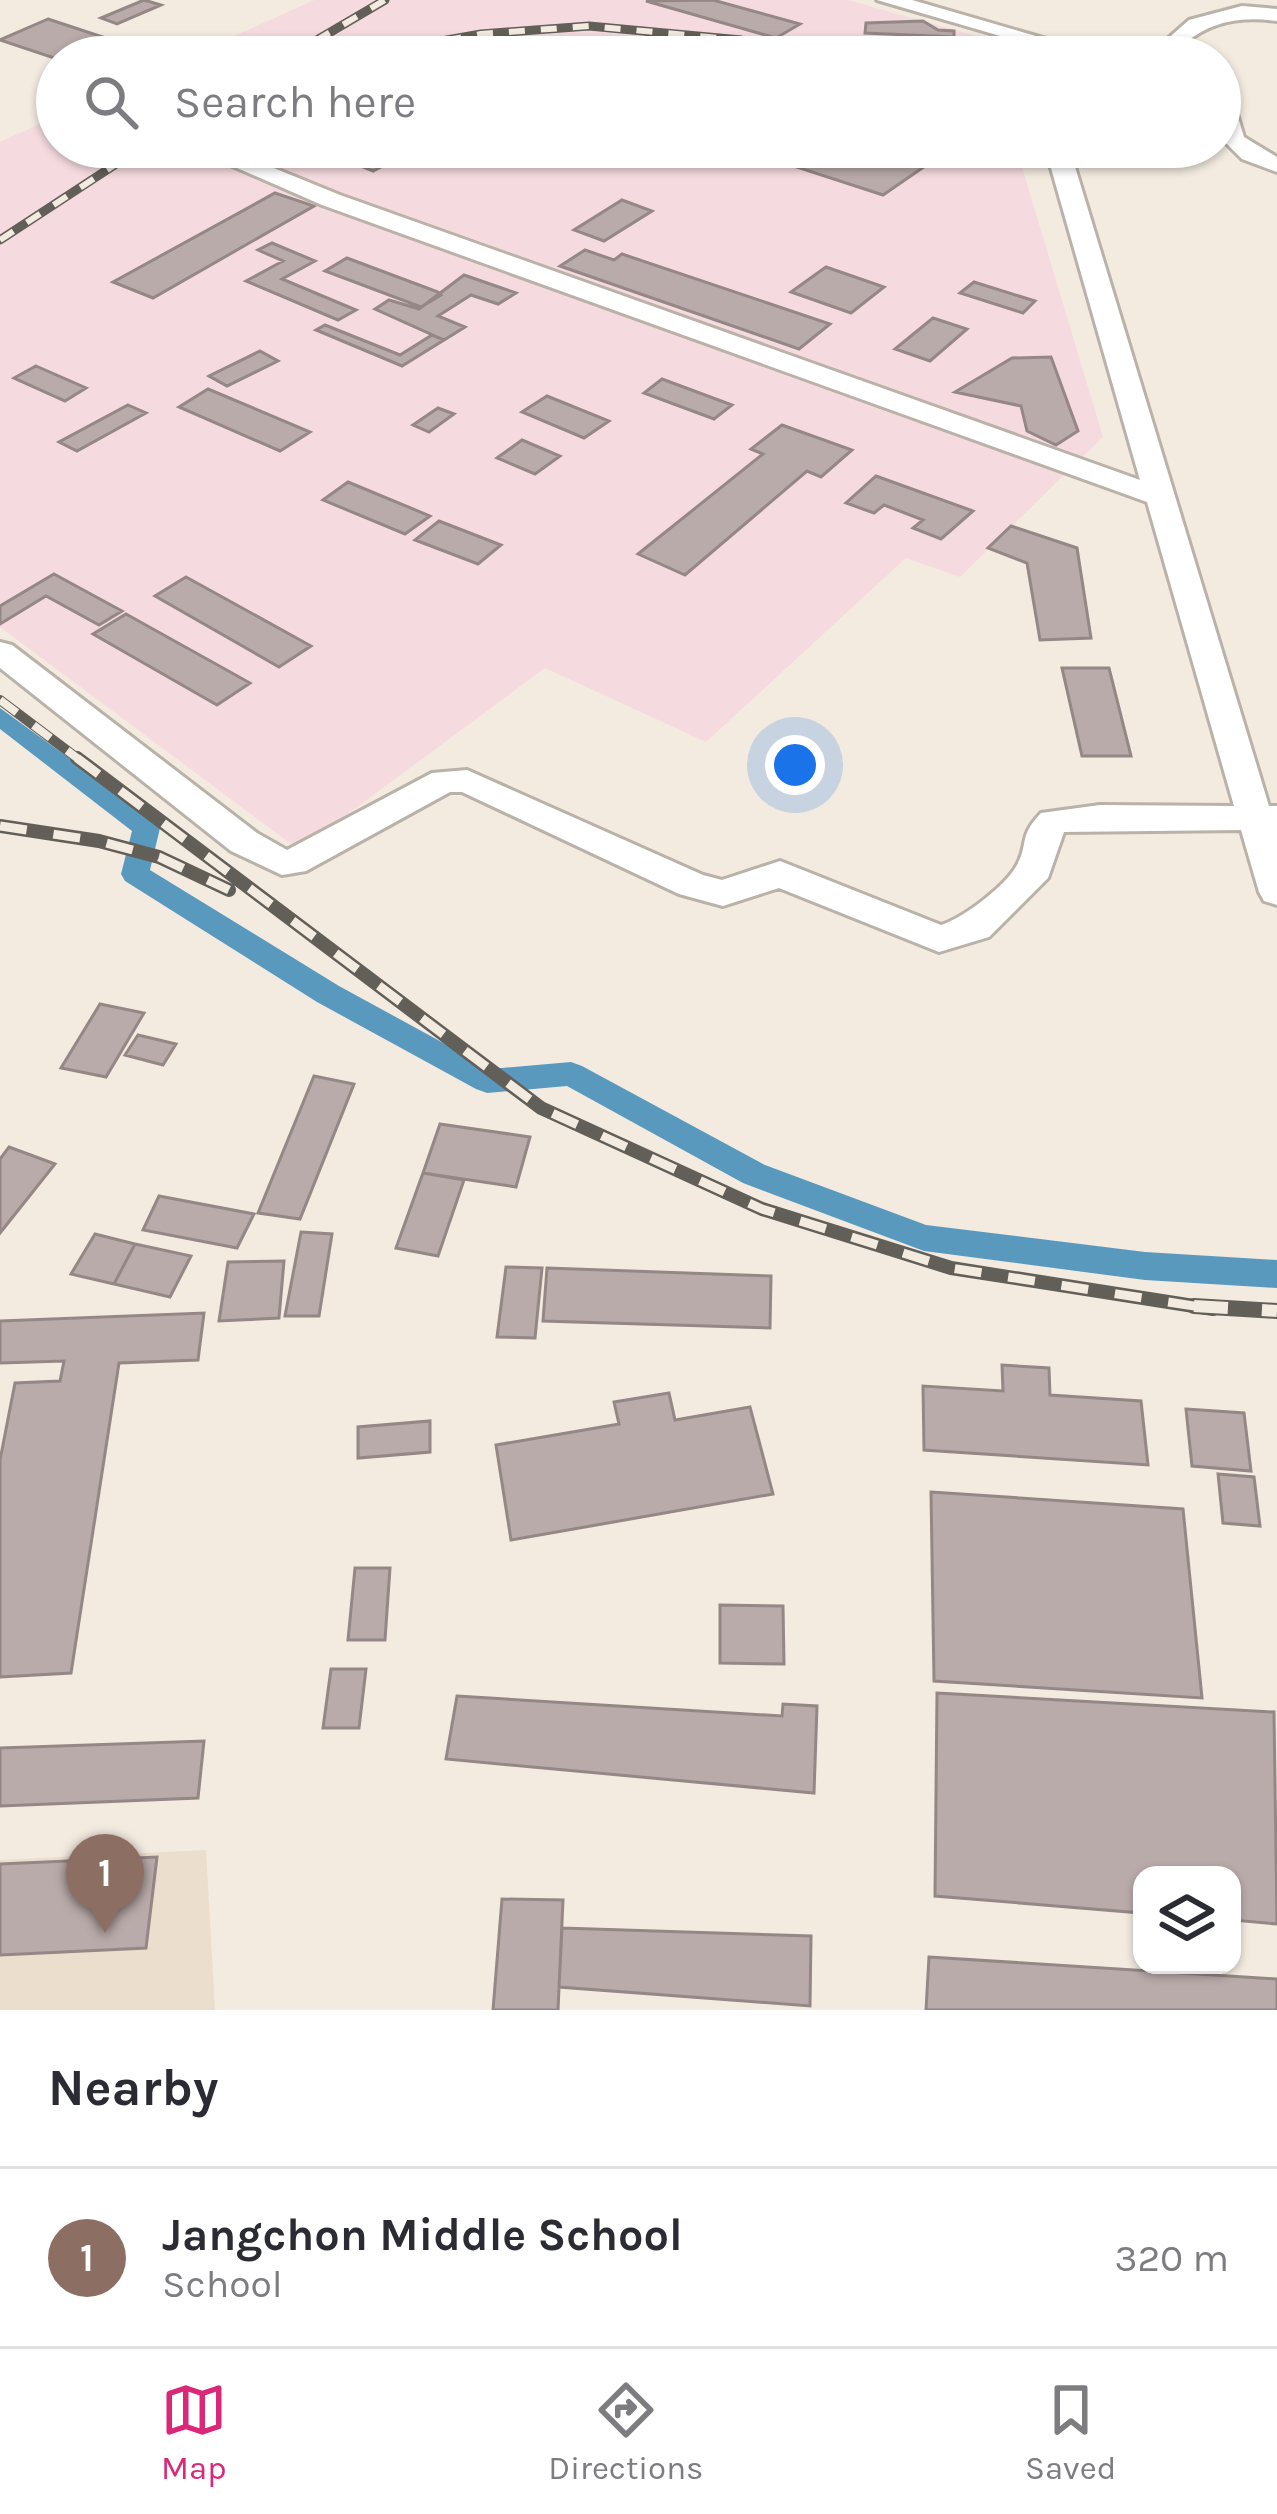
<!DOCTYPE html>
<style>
:root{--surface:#fff;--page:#f2f2f3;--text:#2b2b33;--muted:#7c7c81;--line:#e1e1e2;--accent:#db2777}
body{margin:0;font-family:Karla,sans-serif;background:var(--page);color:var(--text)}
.controls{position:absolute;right:36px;bottom:36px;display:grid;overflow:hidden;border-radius:24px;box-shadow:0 3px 9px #0004}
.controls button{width:108px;height:108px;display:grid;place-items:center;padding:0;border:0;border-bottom:3px solid var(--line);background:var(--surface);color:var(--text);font:60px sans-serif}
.you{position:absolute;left:795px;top:765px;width:42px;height:42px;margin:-30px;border:9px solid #fff;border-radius:50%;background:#1a73e8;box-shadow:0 0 0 18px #1a73e833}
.badge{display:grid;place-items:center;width:78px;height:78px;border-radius:50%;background:var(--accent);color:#fff;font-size:39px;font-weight:700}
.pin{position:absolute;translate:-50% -99px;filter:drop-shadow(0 3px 6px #0008)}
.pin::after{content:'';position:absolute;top:63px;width:42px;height:36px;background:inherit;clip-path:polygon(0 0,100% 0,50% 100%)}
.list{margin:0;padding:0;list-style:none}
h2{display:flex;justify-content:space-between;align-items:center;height:156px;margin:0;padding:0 48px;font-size:51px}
h2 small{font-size:39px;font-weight:400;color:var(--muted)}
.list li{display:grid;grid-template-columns:78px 1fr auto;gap:36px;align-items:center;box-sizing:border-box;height:180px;padding:0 48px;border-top:3px solid var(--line)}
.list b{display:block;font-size:45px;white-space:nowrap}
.list p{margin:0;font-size:39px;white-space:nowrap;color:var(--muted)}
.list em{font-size:39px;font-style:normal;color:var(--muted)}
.icon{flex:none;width:66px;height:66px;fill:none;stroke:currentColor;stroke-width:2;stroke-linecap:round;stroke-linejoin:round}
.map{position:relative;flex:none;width:1277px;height:2010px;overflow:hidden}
.search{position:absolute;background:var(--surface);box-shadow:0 3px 9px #0004;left:36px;right:36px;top:36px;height:132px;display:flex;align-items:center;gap:30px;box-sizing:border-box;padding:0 42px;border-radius:66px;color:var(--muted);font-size:45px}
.sheet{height:336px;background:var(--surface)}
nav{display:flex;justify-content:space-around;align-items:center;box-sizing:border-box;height:168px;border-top:3px solid var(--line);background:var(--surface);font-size:33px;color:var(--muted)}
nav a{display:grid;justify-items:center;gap:6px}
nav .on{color:var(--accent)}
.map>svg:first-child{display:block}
.built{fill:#ebdecd}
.industrial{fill:#f5dbdf}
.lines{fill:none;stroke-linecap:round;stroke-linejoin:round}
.canal{fill:#5999be;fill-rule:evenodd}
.building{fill:#b9aba9;stroke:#958786;stroke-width:3}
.minor-casing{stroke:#bab2a8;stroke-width:6}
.minor{fill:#fff;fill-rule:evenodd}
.rail-far3-casing{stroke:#625e58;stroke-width:9}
.rail-far2-casing{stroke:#625e58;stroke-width:10}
.rail-far1-casing{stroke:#625e58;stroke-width:14}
.rail-casing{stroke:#625e58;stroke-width:16}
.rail-far3{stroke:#f3ebe0;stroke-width:6;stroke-dasharray:16;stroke-linecap:butt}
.rail-far2{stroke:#f3ebe0;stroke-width:8;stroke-dasharray:21;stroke-linecap:butt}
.rail-far1{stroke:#f3ebe0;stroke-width:9;stroke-dasharray:27;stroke-linecap:butt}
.rail{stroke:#f3ebe0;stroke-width:12;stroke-dasharray:34;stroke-linecap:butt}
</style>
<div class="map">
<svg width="1277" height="2010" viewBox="0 0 1277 2010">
<rect width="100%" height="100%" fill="#f3ebe0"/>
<path class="built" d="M206 1850 215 2010H0V1860Z"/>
<path class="industrial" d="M314 0H848L984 38 990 57H188Z
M57 116V147H1016L1103 437 960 577 906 558 706 742 545 668 299 850 0 627V142Z"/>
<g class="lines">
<path class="canal" d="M0 708 156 821 160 828 150 870 339 986 491 1069 571 1062 582 1066 765 1165 926 1225 1145 1252 1277 1260V1288L1145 1280 924 1251 743 1183 567 1086 487 1093 476 1089 317 1002 125 881 121 874 132 831 0 729Z"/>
</g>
<path class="building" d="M144 0 161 5 117 24 101 18Z
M713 0 800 24 776 38 646 1Z
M48 19 139 49 121 57 57 59 0 40Z
M923 21 938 30 954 31V37L865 33 866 23Z
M656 31 687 40 658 57 612 56Z
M892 43 948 44 949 52 893 50Z
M315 147H419L373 171Z
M735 147H925L944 153 883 195Z
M275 193 314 206 153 298 113 282Z
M622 200 652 211 604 241 574 230Z
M272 243 315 261 282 279 356 310 338 320 246 281 283 261 258 250Z
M585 250 614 260 622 254 830 324 799 349 560 266Z
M347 258 438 292 441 295 421 307 325 271Z
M826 267 884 287 851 313 791 292Z
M464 275 516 293 498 304 471 295 438 316 465 327 444 340 375 309 389 300 419 309Z
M974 282 1035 301 1023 313 960 293Z
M933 318 967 329 930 361 895 349Z
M325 325 400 355 432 335 444 340 402 366 316 330Z
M260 351 278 361 227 386 209 376Z
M1051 357 1078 431 1056 445 1027 431 1021 406 955 392 1012 358Z
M36 366 86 388 65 401 14 378Z
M662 379 732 405 714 419 644 393Z
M208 389 310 432 280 451 179 407Z
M547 396 609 421 584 438 522 412Z
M128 405 146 413 77 451 59 442Z
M438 408 454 414 429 432 413 425Z
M782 425 852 450 821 477 807 471 685 575 638 554 763 454 751 449Z
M522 440 560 456 535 474 497 458Z
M876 476 973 511 941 539 913 528 923 520 884 505 874 513 846 503Z
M348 482 430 516 405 534 323 500Z
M439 521 501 545 478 564 415 540Z
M1011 526 1077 548 1091 638 1040 640 1027 563 988 548Z
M54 574 122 611 99 625 46 596 0 624V606Z
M186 577 311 646 279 667 155 596Z
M126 614 250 683 217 705 93 634Z
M1062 668H1109L1131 756H1082Z
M100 1004 144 1013 106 1077 61 1068Z
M138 1035 176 1044 163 1065 125 1055Z
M314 1076 354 1084 300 1219 258 1213Z
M440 1124 530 1137 516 1187 423 1173Z
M9 1147 55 1164 0 1233V1159Z
M423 1173 464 1180 438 1256 396 1248Z
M159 1196 254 1214 237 1248 143 1230Z
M301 1232 332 1234 319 1316H285Z
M95 1234 135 1244 114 1284 71 1274Z
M135 1244 191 1256 170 1297 114 1284Z
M284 1261 279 1318 219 1321 228 1262Z
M506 1267 542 1268 535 1338 497 1337Z
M547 1268 771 1276 770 1328 543 1321Z
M204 1313 198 1360 119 1363 71 1673 0 1677V1460L15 1383 60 1381 64 1361 0 1363V1321Z
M1002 1365 1049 1368 1050 1395 1141 1401 1148 1465 924 1450 923 1386 1003 1391Z
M669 1393 675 1420 750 1407 773 1494 511 1540 496 1445 619 1424 614 1402Z
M1186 1409 1244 1413 1251 1471 1192 1466Z
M430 1421V1452L358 1458V1427Z
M1218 1474 1254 1477 1260 1526 1223 1523Z
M931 1492 1183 1509 1202 1698 934 1681Z
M355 1568H390L385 1640H348Z
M720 1605 783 1606 784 1664 720 1663Z
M331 1669H366L359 1728H323Z
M937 1693 1274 1712 1277 1924 1232 1920V1875H1142V1913L935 1896Z
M457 1696 782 1716 783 1704 817 1706 814 1793 446 1759Z
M204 1741 198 1798 0 1806V1748Z
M157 1857 146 1948 0 1955V1864Z
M502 1899 563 1900 558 2010H493Z
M562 1928 811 1936 810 2006 559 1987Z
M929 1957 1277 1979V2010H926Z"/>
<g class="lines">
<g class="minor-casing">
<path id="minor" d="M877 0H912L1108 57H1072Z
M1242 6 1277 9V21C1233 15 1201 24 1170 57H1147L1189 20Z
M1220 87 1231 94 1244 137 1277 157V172L1242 159 1223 140Z
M189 147H222L340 195 1140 480 1045 147H1069L1269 806H1277V905L1264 901 1259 892 1241 830 1064 832 1048 878 989 937 939 952 779 888 723 906 679 894 462 792H450L306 871 282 875 231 851 0 668V642L12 645 257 833 287 850 432 773 467 770 703 875 722 880 780 861 941 925C963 918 1006 886 1017 865 1029 843 1018 837 1041 813L1100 805 1234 806 1147 502 322 205Z"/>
</g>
<use href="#minor" class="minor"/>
<g class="rail-far3-casing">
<path id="rail-far3" d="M288 57 385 0
M351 57 481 34 589 26 741 40
M0 240 142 147"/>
</g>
<g class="rail-far2-casing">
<path id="rail-far2" d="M0 700 81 761"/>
</g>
<g class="rail-far1-casing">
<path id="rail-far1" d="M77 758 541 1108 762 1209 951 1268 1213 1309
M0 826 99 841 159 857 229 890"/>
</g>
<g class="rail-casing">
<path id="rail" d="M1194 1306 1277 1311"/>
</g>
<use href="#rail-far3" class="rail-far3"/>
<use href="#rail-far2" class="rail-far2"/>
<use href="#rail-far1" class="rail-far1"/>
<use href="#rail" class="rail"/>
</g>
</svg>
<div class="controls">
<button><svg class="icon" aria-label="layers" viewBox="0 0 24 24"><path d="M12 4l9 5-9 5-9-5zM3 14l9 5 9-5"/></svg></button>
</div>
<div class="you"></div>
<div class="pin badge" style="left:105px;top:1933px;background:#8d6e63">1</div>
<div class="search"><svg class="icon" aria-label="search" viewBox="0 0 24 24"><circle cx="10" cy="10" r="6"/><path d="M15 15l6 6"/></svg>Search here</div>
</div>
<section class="sheet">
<h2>Nearby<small></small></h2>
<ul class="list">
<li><span class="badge" style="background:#8d6e63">1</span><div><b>Jangchon Middle School</b><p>School</p></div><em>320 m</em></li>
</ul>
</section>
<nav>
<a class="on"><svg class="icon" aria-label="map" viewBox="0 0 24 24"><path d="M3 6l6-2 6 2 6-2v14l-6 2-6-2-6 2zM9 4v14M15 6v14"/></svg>Map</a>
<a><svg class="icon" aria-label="directions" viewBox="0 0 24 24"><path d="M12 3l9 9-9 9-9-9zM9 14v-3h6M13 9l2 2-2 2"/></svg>Directions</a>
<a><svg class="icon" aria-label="saved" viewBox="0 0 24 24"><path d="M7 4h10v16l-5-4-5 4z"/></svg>Saved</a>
</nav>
